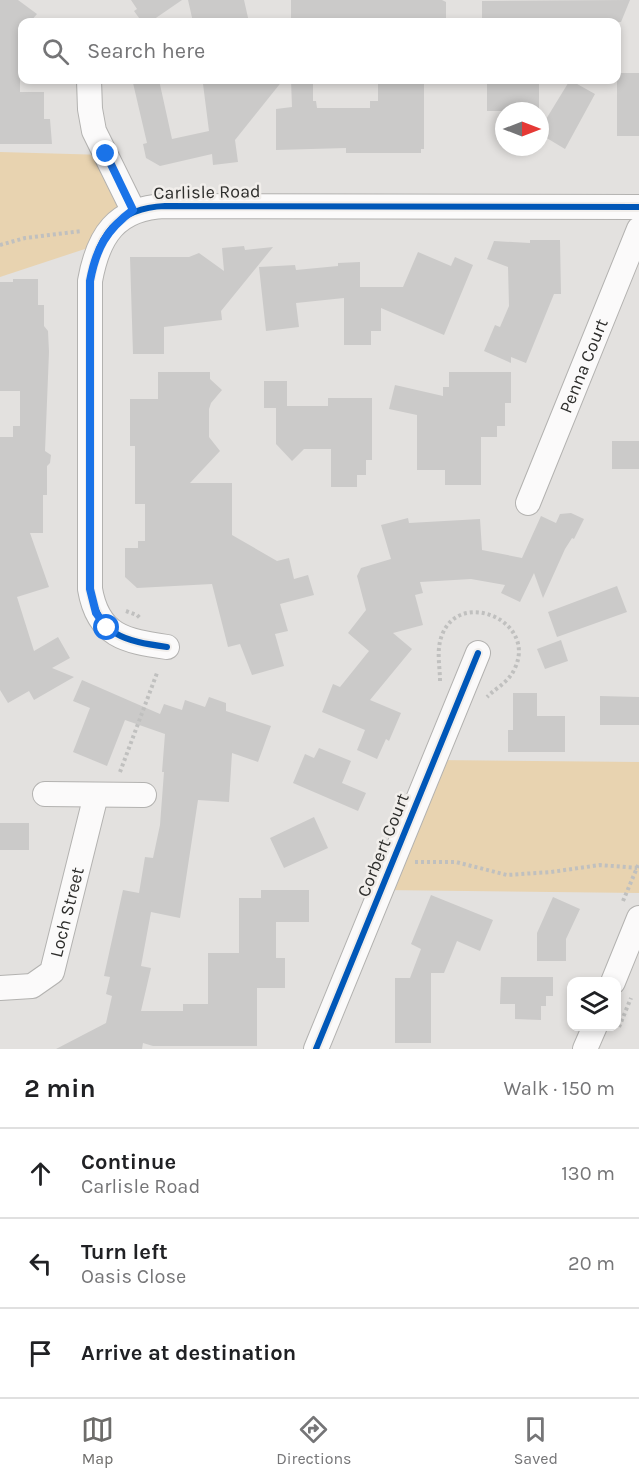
<!DOCTYPE html>
<meta charset="utf-8">
<style>
:root{--surface:#fff;--page:#f6f6f6;--text:#202124;--muted:#757577;--line:#e0e0e0;--accent:#6d6c6a}
body{margin:0;font-family:Karla,sans-serif;background:var(--page);color:var(--text)}
.controls{position:absolute;right:18px;bottom:18px;display:grid;overflow:hidden;border-radius:12px;box-shadow:0 3px 9px #0003}
.controls button{width:54px;height:54px;display:grid;place-items:center;padding:0;border:0;border-bottom:2px solid var(--line);background:var(--surface);color:var(--text);font:30px sans-serif}
.compass{position:absolute;left:495px;top:102px;width:54px;height:54px;border-radius:50%;background:var(--surface);box-shadow:0 3px 9px #0003;rotate:90deg}
.stop{position:absolute;width:18px;height:18px;margin:-14px;border:4px solid #1a73e8;border-radius:50%;background:#fff}
.stop.end{background:#1a73e8;border-color:#fff;box-shadow:0 2px 6px #0008}
.list{margin:0;padding:0;list-style:none}
h2{display:flex;justify-content:space-between;align-items:center;height:78px;margin:0;padding:0 24px;font-size:26px}
h2 small{font-size:20px;font-weight:400;color:var(--muted)}
.list li{display:grid;grid-template-columns:39px 1fr auto;gap:18px;align-items:center;box-sizing:border-box;height:90px;padding:0 24px;border-top:2px solid var(--line)}
.list b{display:block;font-size:22px;white-space:nowrap}
.list p{margin:0;font-size:20px;white-space:nowrap;color:var(--muted)}
.list em{font-size:20px;font-style:normal;color:var(--muted)}
.icon{flex:none;width:33px;height:33px;fill:none;stroke:currentColor;stroke-width:2;stroke-linecap:round;stroke-linejoin:round}
.map{position:relative;flex:none;width:639px;height:1049px;overflow:hidden}
.search{position:absolute;background:var(--surface);box-shadow:0 3px 9px #0003;left:18px;right:18px;top:18px;height:66px;display:flex;align-items:center;gap:15px;box-sizing:border-box;padding:0 21px;border-radius:12px;color:var(--muted);font-size:22px}
.sheet{height:348px;background:var(--surface)}
nav{display:flex;justify-content:space-around;align-items:center;box-sizing:border-box;height:84px;border-top:2px solid var(--line);background:var(--surface);font-size:16px;color:var(--muted)}
nav a{display:grid;justify-items:center;gap:3px}
nav .on{color:var(--accent)}
.map>svg:first-child{display:block}
.green{fill:#e8d3b0}
.building{fill:#cbcac9}
.lines{fill:none;stroke-linecap:round;stroke-linejoin:round}
.street-casing{stroke:#b3b2b0;stroke-width:26}
.path{stroke:#c0c0bf;stroke-width:4;stroke-dasharray:3 3;stroke-linecap:butt}
.street{stroke:#fbfafa;stroke-width:24}
.cycleway-casing{stroke:#f1eeeb;stroke-width:10}
.cycleway{stroke:#0057b8;stroke-width:6}
.route{stroke:#1a73e8;stroke-width:8}
.labels{text-anchor:middle;stroke-width:5;stroke-linejoin:round;paint-order:stroke}
.street-label{font-size:18px;fill:#2d2d2b;stroke:#f1eeeb}
</style>
<div class="map">
<svg width="639" height="1049" viewBox="0 0 639 1049">
<rect width="100%" height="100%" fill="#e3e1df"/>
<path class="green" d="M0 152 106 155 133 210 100 244 0 277Z
M434 760 639 762V893L381 890Z"/>
<path class="building" d="M0 0H18L37 14 30 22H22V29L20 27V92H44V119H50L52 144H0Z
M131 0H182L150 22H142L134 11 137 9Z
M188 0H244L249 22H193Z
M291 0H442L446 2V22H291Z
M630 0 621 22H482V1Z
M617 73H639V136H617Z
M150 80H159L172 139 209 131 203 84 240 80H283L235 140 238 162 213 165 212 154 160 166 146 158 143 144 147 143 133 83Z
M291 80H313V101H316L317 108H370V101H378V80H424V149H421V153H346V148L276 150V109L292 107Z
M487 80H539V111H487Z
M570 80 595 94 565 149 540 134V129Z
M530 240H560L561 294H554L526 363 511 357V363L484 351 495 325 500 327 509 306 508 267 487 259 494 241 530 243Z
M244 246 245 250 273 247 221 311 222 320 164 327V354H133L130 257H189L199 253 224 271 222 248Z
M418 252 451 266 455 257 473 265 444 335 381 308V331H371V345H344V298L296 303 299 327 266 331 259 267 295 265 296 270 338 266V263L360 262V287H403Z
M13 279H38V305H44V326L48 331 49 352 45 451 51 455 50 463 47 466V495H43V533H30L49 587 17 597 34 651 58 637 70 658 52 668 74 677 34 700 29 691 8 703 0 690V437H13V426H20V391H0V282H13Z
M158 372H210V379L222 390 211 403 209 409V437L220 451 190 483H232V535L277 561 289 558 294 579 308 575 314 595 280 604 288 631 275 634 284 666 252 675 240 644 228 647 212 584 137 588 125 577V548H138V541H145V504H135V446H130V399H158Z
M449 372H511V403H505V426H497V437H481V485H445V470H417V415L389 409 395 385 443 396V387H449Z
M264 381H287V406H328V398H372V460H366V475H357V487H331V449H304L292 461 276 444V408H264Z
M612 441H639V469H612Z
M571 513 584 519 574 539 572 538 565 549 543 598 534 573 520 602 501 593 505 585 471 579 420 582 423 593 415 595 423 625 393 633 412 649 370 700 401 713 389 741 386 739 377 759 357 750 365 730 322 712 333 684 340 687 369 651 348 633 366 610 357 576 361 568 391 559 381 525 408 518 409 523 480 519 482 550 522 558 541 516 556 523 560 514Z
M617 586 627 612 557 637 548 612Z
M561 640 568 661 545 669 537 649Z
M82 680 160 714 164 704 182 710 185 700 205 707 209 697 226 703V711L271 726 258 762 232 753 229 802 198 800 180 918 151 912 141 966 151 968 141 1011H183V1004H208V953H239V898H261V890H309V922H276V958H285V988H257V1046H153L143 1043 142 1049H56L106 1023 112 996 106 994 110 977 104 976 123 890 139 893 145 857 153 858 160 825 164 772H162L165 734 125 720 107 766 73 752 90 708 73 701Z
M513 693H537V716H565V752H508V730H513Z
M600 696 639 697V725H600Z
M319 748 351 761 342 783 366 793 358 811 293 783 305 754 314 758Z
M314 817 328 848 284 868 270 838Z
M0 823H29V850H0Z
M431 895 493 920 480 951 457 941 444 973H431V1043H395V978H410L421 949 411 944Z
M553 897 580 909 566 939V961H537V933Z
M501 977H553V996H546V1006H541V1020L515 1019V1004H500Z"/>
<g class="lines">
<g class="street-casing">
<g id="street">
<path d="M89 80 90 109 94 131 133 210"/>
<path id="s1" d="M528 503 639 229"/>
<path d="M167 647C125 641 98 636 90 589V281C98 236 116 208 165 206L639 207"/>
<path d="M45 794 144 795"/>
<path d="M613 982 639 918"/>
<path id="s2" d="M0 988 32 986 52 972 96 795"/>
<path d="M316 1049 478 653"/>
<path d="M585 1049 595 1026"/>
</g>
</g>
<path class="path" d="M0 245 25 238 82 231
M126 611 137 615 140 618
M440 681C440 666 436 650 442 635 460 588 537 621 515 668 509 682 497 687 487 697
M120 772 157 673
M415 862H456L507 875 551 872 600 865 637 868
M623 901 639 863
M619 1027 631 998"/>
<use href="#street" class="street"/>
<g class="cycleway-casing">
<path id="cycleway" d="M167 647C125 641 98 636 90 589V281C98 236 116 208 165 206L639 207
M316 1049 478 653"/>
</g>
<use href="#cycleway" class="cycleway"/>
</g>
<g class="lines">
<path class="route" d="M106 154 133 210C106 230 96 249 90 281V589L96 613 107 628"/>
</g>
<g class="labels">
<g class="street-label">
<text transform="translate(207 192) rotate(-1)" y="6">Carlisle Road</text>
<text dy="6" stroke="none"><textPath href="#s1" startOffset="148">Penna Court</textPath></text>
<text transform="translate(383 845) rotate(-68)" y="6">Corbert Court</text>
<text dy="6" stroke="none"><textPath href="#s2" startOffset="118">Loch Street</textPath></text>
</g>
</g>
</svg>
<div class="controls">
<button><svg class="icon" aria-label="layers" viewBox="0 0 24 24"><path d="M12 4l9 5-9 5-9-5zM3 14l9 5 9-5"/></svg></button>
</div>
<svg class="compass" viewBox="-18 -18 36 36"><path d="M0-13l5 13h-10z" fill="#e53935"/><path d="M0 13l5-13h-10z" fill="#757577"/></svg>
<div class="stop" style="left:107px;top:628px"></div>
<div class="stop end" style="left:106px;top:154px"></div>
<div class="search"><svg class="icon" aria-label="search" viewBox="0 0 24 24"><circle cx="10" cy="10" r="6"/><path d="M15 15l6 6"/></svg>Search here</div>
</div>
<section class="sheet">
<h2>2 min<small>Walk · 150 m</small></h2>
<ul class="list">
<li><svg class="icon" aria-label="ahead" viewBox="0 0 24 24"><path d="M12 20V5M6 11l6-6 6 6"/></svg><div><b>Continue</b><p>Carlisle Road</p></div><em>130 m</em></li>
<li><svg class="icon" aria-label="left" viewBox="0 0 24 24"><path d="M17 20v-9H6M10 6l-5 5 5 5"/></svg><div><b>Turn left</b><p>Oasis Close</p></div><em>20 m</em></li>
<li><svg class="icon" aria-label="arrive" viewBox="0 0 24 24"><path d="M6 21V4h12l-3 4 3 4H6"/></svg><div><b>Arrive at destination</b></div></li>
</ul>
</section>
<nav>
<a class="on"><svg class="icon" aria-label="map" viewBox="0 0 24 24"><path d="M3 6l6-2 6 2 6-2v14l-6 2-6-2-6 2zM9 4v14M15 6v14"/></svg>Map</a>
<a><svg class="icon" aria-label="directions" viewBox="0 0 24 24"><path d="M12 3l9 9-9 9-9-9zM9 14v-3h6M13 9l2 2-2 2"/></svg>Directions</a>
<a><svg class="icon" aria-label="saved" viewBox="0 0 24 24"><path d="M7 4h10v16l-5-4-5 4z"/></svg>Saved</a>
</nav>
